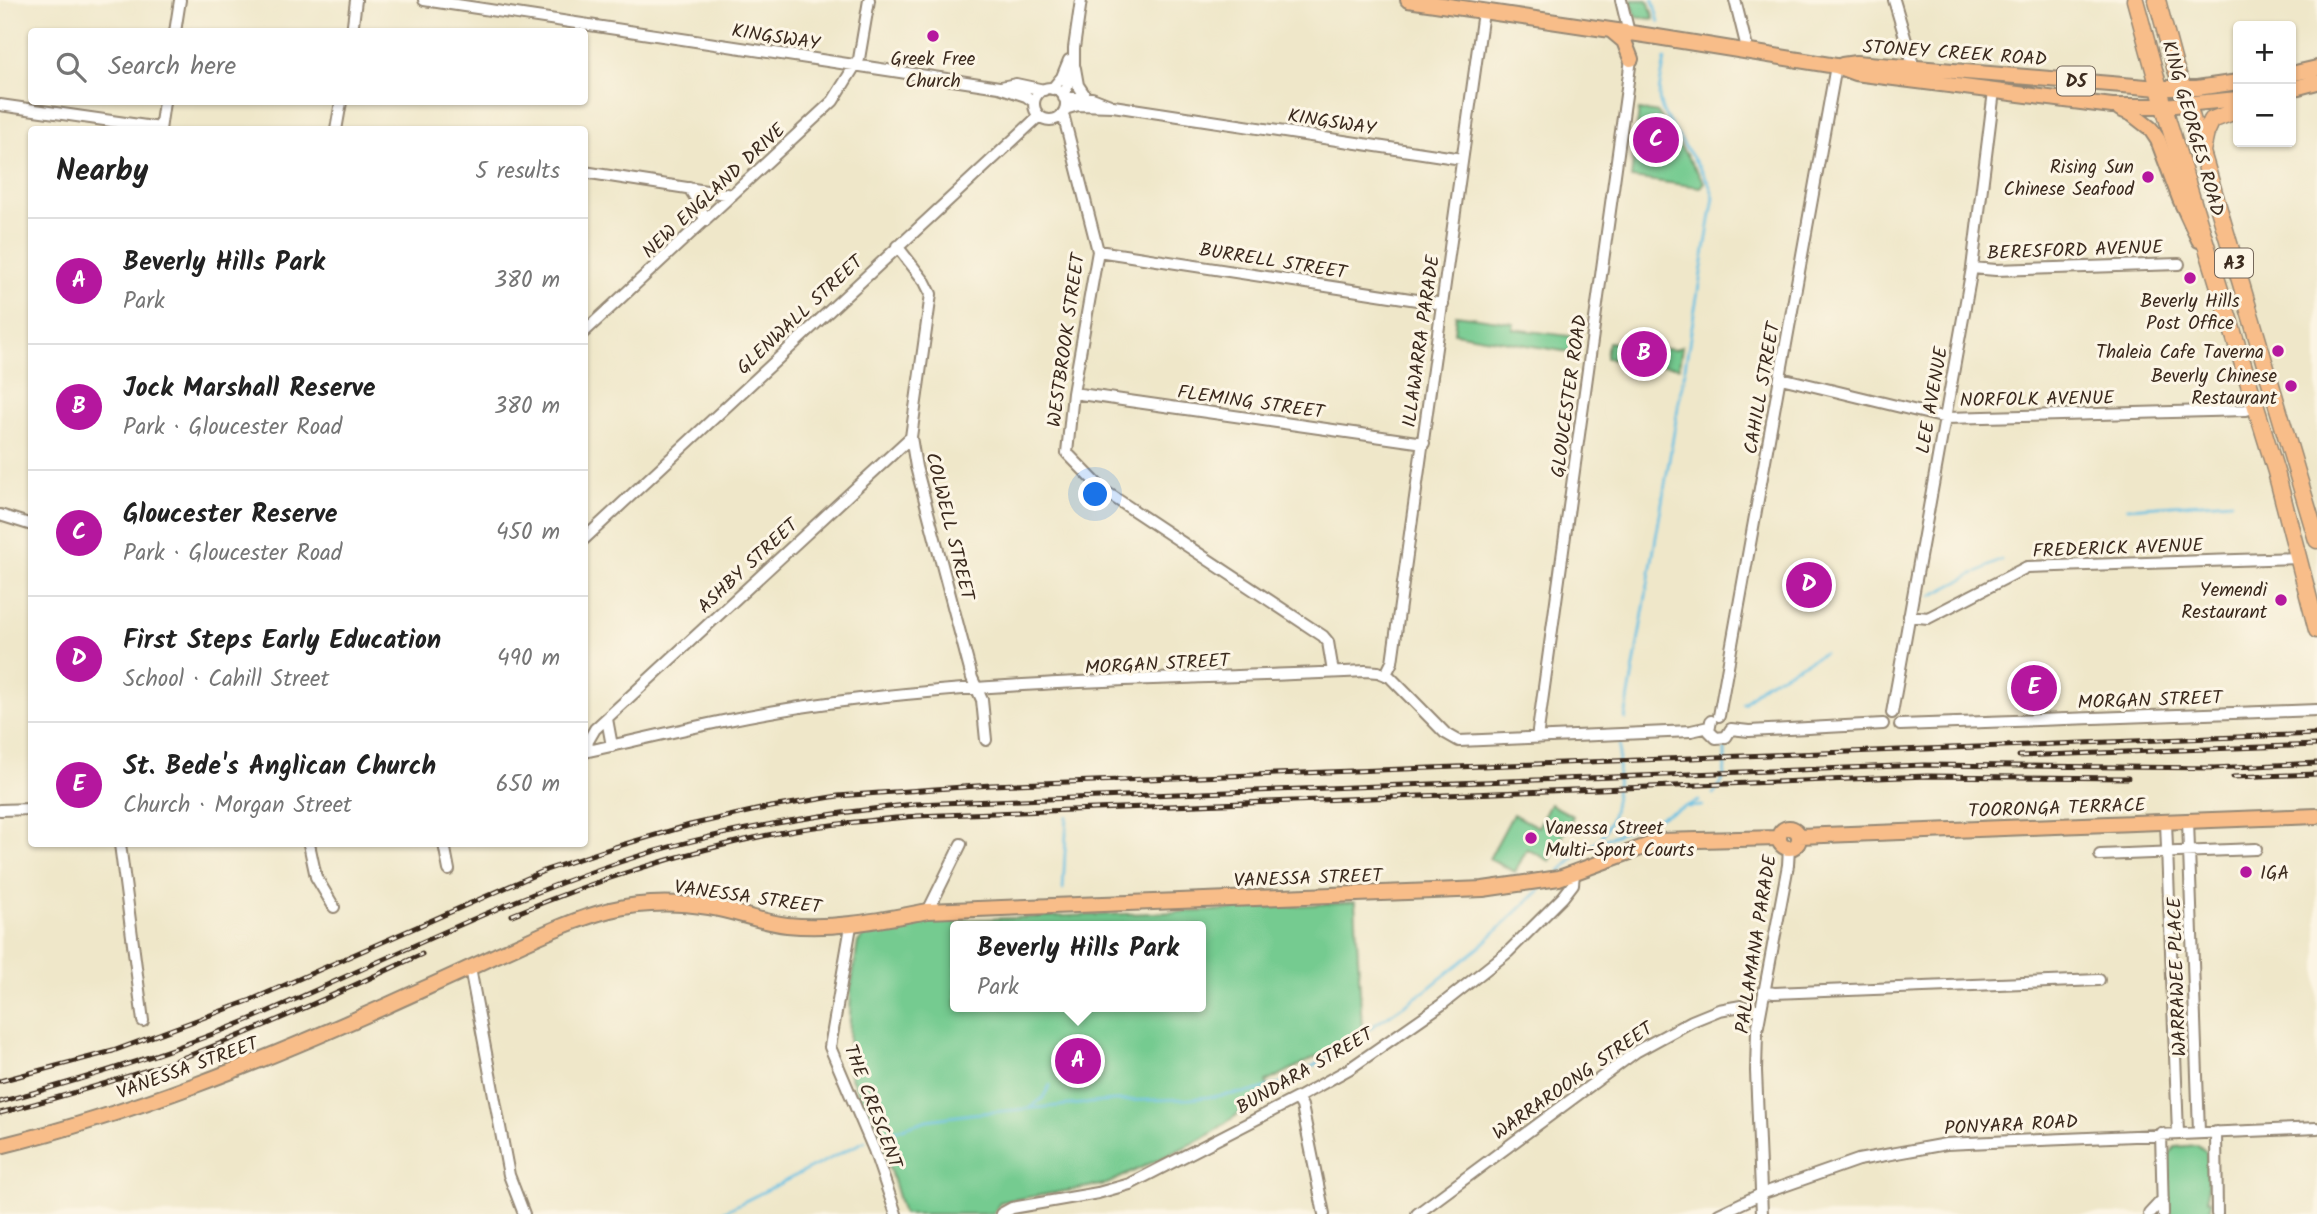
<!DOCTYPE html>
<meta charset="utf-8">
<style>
:root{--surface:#fff;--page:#f6f6f6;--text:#222;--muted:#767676;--line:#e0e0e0;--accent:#b5179e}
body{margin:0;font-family:Kalam,sans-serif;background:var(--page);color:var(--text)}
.controls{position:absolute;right:21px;top:21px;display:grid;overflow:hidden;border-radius:7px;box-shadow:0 2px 5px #0004}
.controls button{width:63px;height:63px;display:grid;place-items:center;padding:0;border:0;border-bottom:2px solid var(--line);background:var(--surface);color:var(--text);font:35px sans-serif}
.you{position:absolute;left:1096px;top:495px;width:24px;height:24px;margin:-18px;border:5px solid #fff;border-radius:50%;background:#1a73e8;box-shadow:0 0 0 10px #1a73e833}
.badge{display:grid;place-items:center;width:46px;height:46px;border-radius:50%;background:var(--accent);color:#fff;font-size:23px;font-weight:700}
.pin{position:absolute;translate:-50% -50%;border:4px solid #fff;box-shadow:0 2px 7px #0006}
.popup{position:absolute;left:950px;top:921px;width:256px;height:91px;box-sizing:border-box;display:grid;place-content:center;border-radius:7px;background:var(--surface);filter:drop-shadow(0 2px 5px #0005);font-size:23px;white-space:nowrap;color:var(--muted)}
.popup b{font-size:26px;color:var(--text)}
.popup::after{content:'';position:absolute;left:50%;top:100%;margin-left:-14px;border:14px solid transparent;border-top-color:var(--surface)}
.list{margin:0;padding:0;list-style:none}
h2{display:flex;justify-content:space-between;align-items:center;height:91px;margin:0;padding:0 28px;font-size:30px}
h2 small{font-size:23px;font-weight:400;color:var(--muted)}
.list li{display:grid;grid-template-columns:46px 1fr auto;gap:21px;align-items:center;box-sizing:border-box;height:126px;padding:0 28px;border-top:2px solid var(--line)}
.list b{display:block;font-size:26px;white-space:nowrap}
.list p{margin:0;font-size:23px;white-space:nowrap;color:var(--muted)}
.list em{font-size:23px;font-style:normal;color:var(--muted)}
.icon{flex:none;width:38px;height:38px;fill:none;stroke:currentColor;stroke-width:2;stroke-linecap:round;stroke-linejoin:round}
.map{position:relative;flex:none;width:2317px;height:1214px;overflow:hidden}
.search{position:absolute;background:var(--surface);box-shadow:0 2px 5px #0004;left:28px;top:28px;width:560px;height:77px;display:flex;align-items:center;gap:18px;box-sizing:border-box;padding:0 24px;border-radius:7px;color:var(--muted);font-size:26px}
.panel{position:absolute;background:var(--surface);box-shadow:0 2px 5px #0004;left:28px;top:126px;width:560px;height:721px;border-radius:7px}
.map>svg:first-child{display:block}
.green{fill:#75cb90;stroke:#587a57;stroke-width:2;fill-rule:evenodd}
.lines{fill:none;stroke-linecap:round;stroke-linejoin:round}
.stream{stroke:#65bfe3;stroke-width:2.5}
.minor-casing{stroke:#958874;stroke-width:14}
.major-casing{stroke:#958874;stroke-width:18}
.highway-casing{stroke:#958874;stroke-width:19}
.minor{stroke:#fff;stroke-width:10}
.major{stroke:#f8bd89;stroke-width:14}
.highway{stroke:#f8bd89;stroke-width:16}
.rail-casing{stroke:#3b2a1e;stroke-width:5}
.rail{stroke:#fcf5e5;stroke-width:2.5;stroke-dasharray:8;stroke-linecap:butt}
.poi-dot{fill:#b5179e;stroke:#fcf5e5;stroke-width:2.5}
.labels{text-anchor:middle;stroke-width:6;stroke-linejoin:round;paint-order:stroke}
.shield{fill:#fcf5e5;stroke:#75675a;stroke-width:2}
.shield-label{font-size:18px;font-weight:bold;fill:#3b2a1e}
.street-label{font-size:19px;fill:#3b2a1e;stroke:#fcf5e5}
.poi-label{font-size:19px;fill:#3b2a1e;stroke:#fcf5e5;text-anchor:end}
</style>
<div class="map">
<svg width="2317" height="1214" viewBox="0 0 2317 1214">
<rect width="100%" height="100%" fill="#fcf5e5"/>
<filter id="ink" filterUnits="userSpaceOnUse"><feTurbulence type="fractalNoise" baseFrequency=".0143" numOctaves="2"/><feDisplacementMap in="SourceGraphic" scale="14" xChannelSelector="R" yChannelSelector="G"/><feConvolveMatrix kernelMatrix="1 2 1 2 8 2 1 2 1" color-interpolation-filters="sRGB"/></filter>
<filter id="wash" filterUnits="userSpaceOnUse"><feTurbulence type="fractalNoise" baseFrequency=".00686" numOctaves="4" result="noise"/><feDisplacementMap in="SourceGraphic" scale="28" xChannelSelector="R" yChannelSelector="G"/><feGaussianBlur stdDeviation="1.57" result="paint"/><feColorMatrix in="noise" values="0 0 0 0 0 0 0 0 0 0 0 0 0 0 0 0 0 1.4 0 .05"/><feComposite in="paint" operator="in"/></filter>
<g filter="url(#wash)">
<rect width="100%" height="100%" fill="#efe7c9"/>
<path class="green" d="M1631 0H1648L1654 19 1636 17Z
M1639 110 1658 113 1704 182 1700 187 1631 178Z
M1456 315 1514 323 1513 329 1577 337 1575 353 1454 333Z
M1608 342 1675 350 1682 346 1679 367 1606 358Z
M1550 804 1573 816 1550 861 1527 849 1515 872 1489 859 1513 814 1538 827Z
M1355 902 1362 1028 1326 1052 1266 1082 1269 1092 1206 1137 1107 1184 1000 1202 994 1214H903L890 1170 848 1070 851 988 858 942 868 932 929 921 1211 911ZM1200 926V1007H956V926Z
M2198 1145 2206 1152 2208 1200H2211V1214H2169V1154L2175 1147Z"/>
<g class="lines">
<path class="stream" d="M1653 0 1659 22
M2127 508 2232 501
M1931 596 2001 560
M1743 704 1764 684 1824 653
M1625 719 1714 197C1706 166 1660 122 1659 97 1659 85 1663 71 1665 59
M1713 794C1727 782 1725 766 1725 749
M1688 807 1702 806
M1597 841C1620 822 1617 771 1620 742
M1560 871 1586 847 1699 801
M1063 889 1067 816
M1030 1108 1043 1098 1050 1085
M872 1138 927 1120 971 1114 1113 1101 1190 1099 1251 1092 1278 1084 1320 1062 1425 991 1481 946 1545 885
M719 1214 865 1141"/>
</g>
</g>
<g filter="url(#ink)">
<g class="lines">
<g class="minor-casing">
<path id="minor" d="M424 0 999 87 1026 96 1034 102
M1621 0 1629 33
M1735 0 1748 52
M1894 0 1914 68
M175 32 180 0
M352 32 356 0
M1075 68 1078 85 1086 97
M1001 87 1016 84 1044 90
M1034 104a16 16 0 1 1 32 0a16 16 0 1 1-32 0Z
M1052 89 1062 77 1069 60
M1064 97 1074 65V48L1081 0
M1064 98H1092L1110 105
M0 105 160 128
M1065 109 1078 105 1113 106 1462 159
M1063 114 1098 251 1073 393 1067 453 1103 490 1323 636 1328 642 1333 672
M160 130 164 102
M336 130 341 102
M584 172 732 195
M689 188 700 205 705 221
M897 246 925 282 931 294 911 437 916 467 972 678 982 700 986 740
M1098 251 1443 304
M1972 268 1996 270 2179 264
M584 332 833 101 859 59 869 0
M1781 378 1946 418 2246 410 2256 407
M1073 393 1424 443
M0 515 32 525
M584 539 1039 116
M1909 616 1928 618 2027 567 2299 558
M1386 674 1392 662 1483 12
M1892 713 1972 268 1994 91
M1719 716 1836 66
M607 719 612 746
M1711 721 1709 731 1716 738 1726 737 1731 729
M1900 725 2317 710
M1731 729 1749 731 1883 724
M1537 738 1631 59
M584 752C660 735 736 716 814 705 996 679 1182 680 1365 671L1378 672 1390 677 1445 733 1459 741 1691 731 1709 727
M586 752 588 741 595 729 911 437
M0 810 32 809
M2188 821 2199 1132
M2166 822 2178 1133
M120 844 143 1021
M309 844 316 877 334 907
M444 844 449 870
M2100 855 2256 849
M928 911 961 844
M851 926 830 1047 874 1150 896 1214
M470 968 509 1175 524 1214
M1764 991 1774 993 2099 980
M1297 1098 1302 1106 1324 1214
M2216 1132 2217 1214
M2161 1133 2163 1214
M1001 1214 1012 1208 1098 1193 1130 1184 1297 1098 1349 1069 1441 1005 1508 952 1563 897 1573 884 1574 874
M1417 1214 1637 1051 1692 1021 1719 1010 1741 1006 1760 1010
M1719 1214 1761 1194 1858 1160 1946 1144 2317 1128
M1762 1214 1756 1071 1757 1031 1788 865 1789 848
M2149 1214 2163 1199"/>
</g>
<g class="major-casing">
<path id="major" d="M1408 0 1651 36 1836 66 1855 73 2112 106H2164L2238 99
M1612 31 1624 41 1631 59
M1842 65 1856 63 2159 88H2197L2238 82
M2291 74 2317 68
M2291 89 2317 82
M2120 109 2132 114 2150 128 2158 140 2180 199 2199 240
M1779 838a10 10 0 1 1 20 0a10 10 0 1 1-20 0Z
M1799 836 2317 816
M0 1146C134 1113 261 1062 386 1006 423 989 460 973 497 955 533 939 571 920 610 910 642 902 677 902 709 907 735 911 760 922 787 925 835 930 880 920 928 911L1483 889 1559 878 1660 841 1778 838"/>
</g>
<g class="highway-casing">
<path id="highway" d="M2135 0 2168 121 2276 472 2317 630
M2157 0 2175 67 2183 88 2317 540
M2202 151 2206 133 2212 120 2238 110"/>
</g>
<use href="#minor" class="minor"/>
<use href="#major" class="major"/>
<use href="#highway" class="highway"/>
<g class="rail-casing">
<path id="rail" d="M2019 756 2317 745
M2233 777 2317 774
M512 915C594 881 680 853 768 835 817 825 867 821 917 816L1927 776 2128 778
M0 1081 113 1051 251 1000 546 870 615 847 690 825 765 808 838 796 991 785 2317 734
M0 1102C88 1078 176 1051 260 1015 380 963 496 903 620 862 716 830 815 815 915 804L1924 765 2214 768 2317 763
M0 1113C65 1096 130 1077 193 1054 271 1025 346 989 422 954"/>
</g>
<use href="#rail" class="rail"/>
</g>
</g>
<g class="poi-dot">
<circle cx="933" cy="36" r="7"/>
<circle cx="2148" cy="177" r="7"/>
<circle cx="2190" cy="278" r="7"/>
<circle cx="2278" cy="351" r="7"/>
<circle cx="2291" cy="386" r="7"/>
<circle cx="2281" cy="600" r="7"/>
<circle cx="1531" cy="838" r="7"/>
<circle cx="2246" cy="872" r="7"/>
</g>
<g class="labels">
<g class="shield">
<rect x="2057" y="66.5" width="38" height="29" rx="5"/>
<rect x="2215" y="248.5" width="38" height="29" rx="5"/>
</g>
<g class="shield-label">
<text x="2076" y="87">D5</text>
<text x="2234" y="269">A3</text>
</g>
<g class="street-label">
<text transform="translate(776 36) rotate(9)" y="7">KINGSWAY</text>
<text transform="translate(1955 52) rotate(4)" y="7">STONEY CREEK ROAD</text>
<text transform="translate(1332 121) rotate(9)" y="7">KINGSWAY</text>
<text transform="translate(2194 128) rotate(74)" y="7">KING GEORGES ROAD</text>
<text transform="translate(713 190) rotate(-43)" y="7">NEW ENGLAND DRIVE</text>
<text transform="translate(2075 249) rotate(-2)" y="7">BERESFORD AVENUE</text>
<text transform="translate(1273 260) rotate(9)" y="7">BURRELL STREET</text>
<text transform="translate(799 314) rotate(-43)" y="7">GLENWALL STREET</text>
<text transform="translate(1065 340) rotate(-82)" y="7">WESTBROOK STREET</text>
<text transform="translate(1420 341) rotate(-82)" y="7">ILLAWARRA PARADE</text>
<text transform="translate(1761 388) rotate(-80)" y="7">CAHILL STREET</text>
<text transform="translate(1568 396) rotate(-82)" y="7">GLOUCESTER ROAD</text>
<text transform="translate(2037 398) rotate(-1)" y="7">NORFOLK AVENUE</text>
<text transform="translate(1931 400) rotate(-80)" y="7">LEE AVENUE</text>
<text transform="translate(1251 401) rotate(8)" y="7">FLEMING STREET</text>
<text transform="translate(951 526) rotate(76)" y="7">COLWELL STREET</text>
<text transform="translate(2118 547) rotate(-2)" y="7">FREDERICK AVENUE</text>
<text transform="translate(747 565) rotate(-43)" y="7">ASHBY STREET</text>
<text transform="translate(1157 663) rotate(-3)" y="7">MORGAN STREET</text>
<text transform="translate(2150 699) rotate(-2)" y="7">MORGAN STREET</text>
<text transform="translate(2057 807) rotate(-2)" y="7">TOORONGA TERRACE</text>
<text transform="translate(1308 877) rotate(-2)" y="7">VANESSA STREET</text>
<text transform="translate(748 896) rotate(8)" y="7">VANESSA STREET</text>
<text transform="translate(1755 944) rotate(-81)" y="7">PALLAMANA PARADE</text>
<text transform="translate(2176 977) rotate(-92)" y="7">WARRAWEE PLACE</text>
<text transform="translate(187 1067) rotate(-20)" y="7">VANESSA STREET</text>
<text transform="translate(1304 1070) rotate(-30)" y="7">BUNDARA STREET</text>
<text transform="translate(1572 1080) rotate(-35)" y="7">WARRAROONG STREET</text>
<text transform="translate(874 1106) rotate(69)" y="7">THE CRESCENT</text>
<text transform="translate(2011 1124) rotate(-3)" y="7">PONYARA ROAD</text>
</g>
<g class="poi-label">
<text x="933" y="65" text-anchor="middle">Greek Free<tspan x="933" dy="22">Church</tspan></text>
<text x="2134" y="173">Rising Sun<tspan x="2134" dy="22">Chinese Seafood</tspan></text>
<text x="2190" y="307" text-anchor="middle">Beverly Hills<tspan x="2190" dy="22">Post Office</tspan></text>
<text x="2264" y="358">Thaleia Cafe Taverna</text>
<text x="2277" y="382">Beverly Chinese<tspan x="2277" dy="22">Restaurant</tspan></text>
<text x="2267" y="596">Yemendi<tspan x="2267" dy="22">Restaurant</tspan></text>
<text x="1545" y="834" text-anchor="start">Vanessa Street<tspan x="1545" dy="22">Multi-Sport Courts</tspan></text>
<text x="2260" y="879" text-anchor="start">IGA</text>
</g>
</g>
</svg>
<div class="controls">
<button>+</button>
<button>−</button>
</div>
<div class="you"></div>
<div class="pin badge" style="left:1078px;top:1061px">A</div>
<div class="popup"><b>Beverly Hills Park</b>Park</div>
<div class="pin badge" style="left:1644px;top:354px">B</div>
<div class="pin badge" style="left:1656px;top:140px">C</div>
<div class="pin badge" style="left:1809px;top:585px">D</div>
<div class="pin badge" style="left:2034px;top:688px">E</div>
<div class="search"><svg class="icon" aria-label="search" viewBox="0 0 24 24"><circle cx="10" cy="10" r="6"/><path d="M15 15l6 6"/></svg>Search here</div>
<section class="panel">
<h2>Nearby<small>5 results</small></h2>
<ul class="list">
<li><span class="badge">A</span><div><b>Beverly Hills Park</b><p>Park</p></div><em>380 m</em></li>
<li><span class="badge">B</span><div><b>Jock Marshall Reserve</b><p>Park · Gloucester Road</p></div><em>380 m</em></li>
<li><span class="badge">C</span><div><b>Gloucester Reserve</b><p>Park · Gloucester Road</p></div><em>450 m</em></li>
<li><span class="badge">D</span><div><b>First Steps Early Education</b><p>School · Cahill Street</p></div><em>490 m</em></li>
<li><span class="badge">E</span><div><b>St. Bede's Anglican Church</b><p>Church · Morgan Street</p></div><em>650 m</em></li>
</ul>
</section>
</div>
